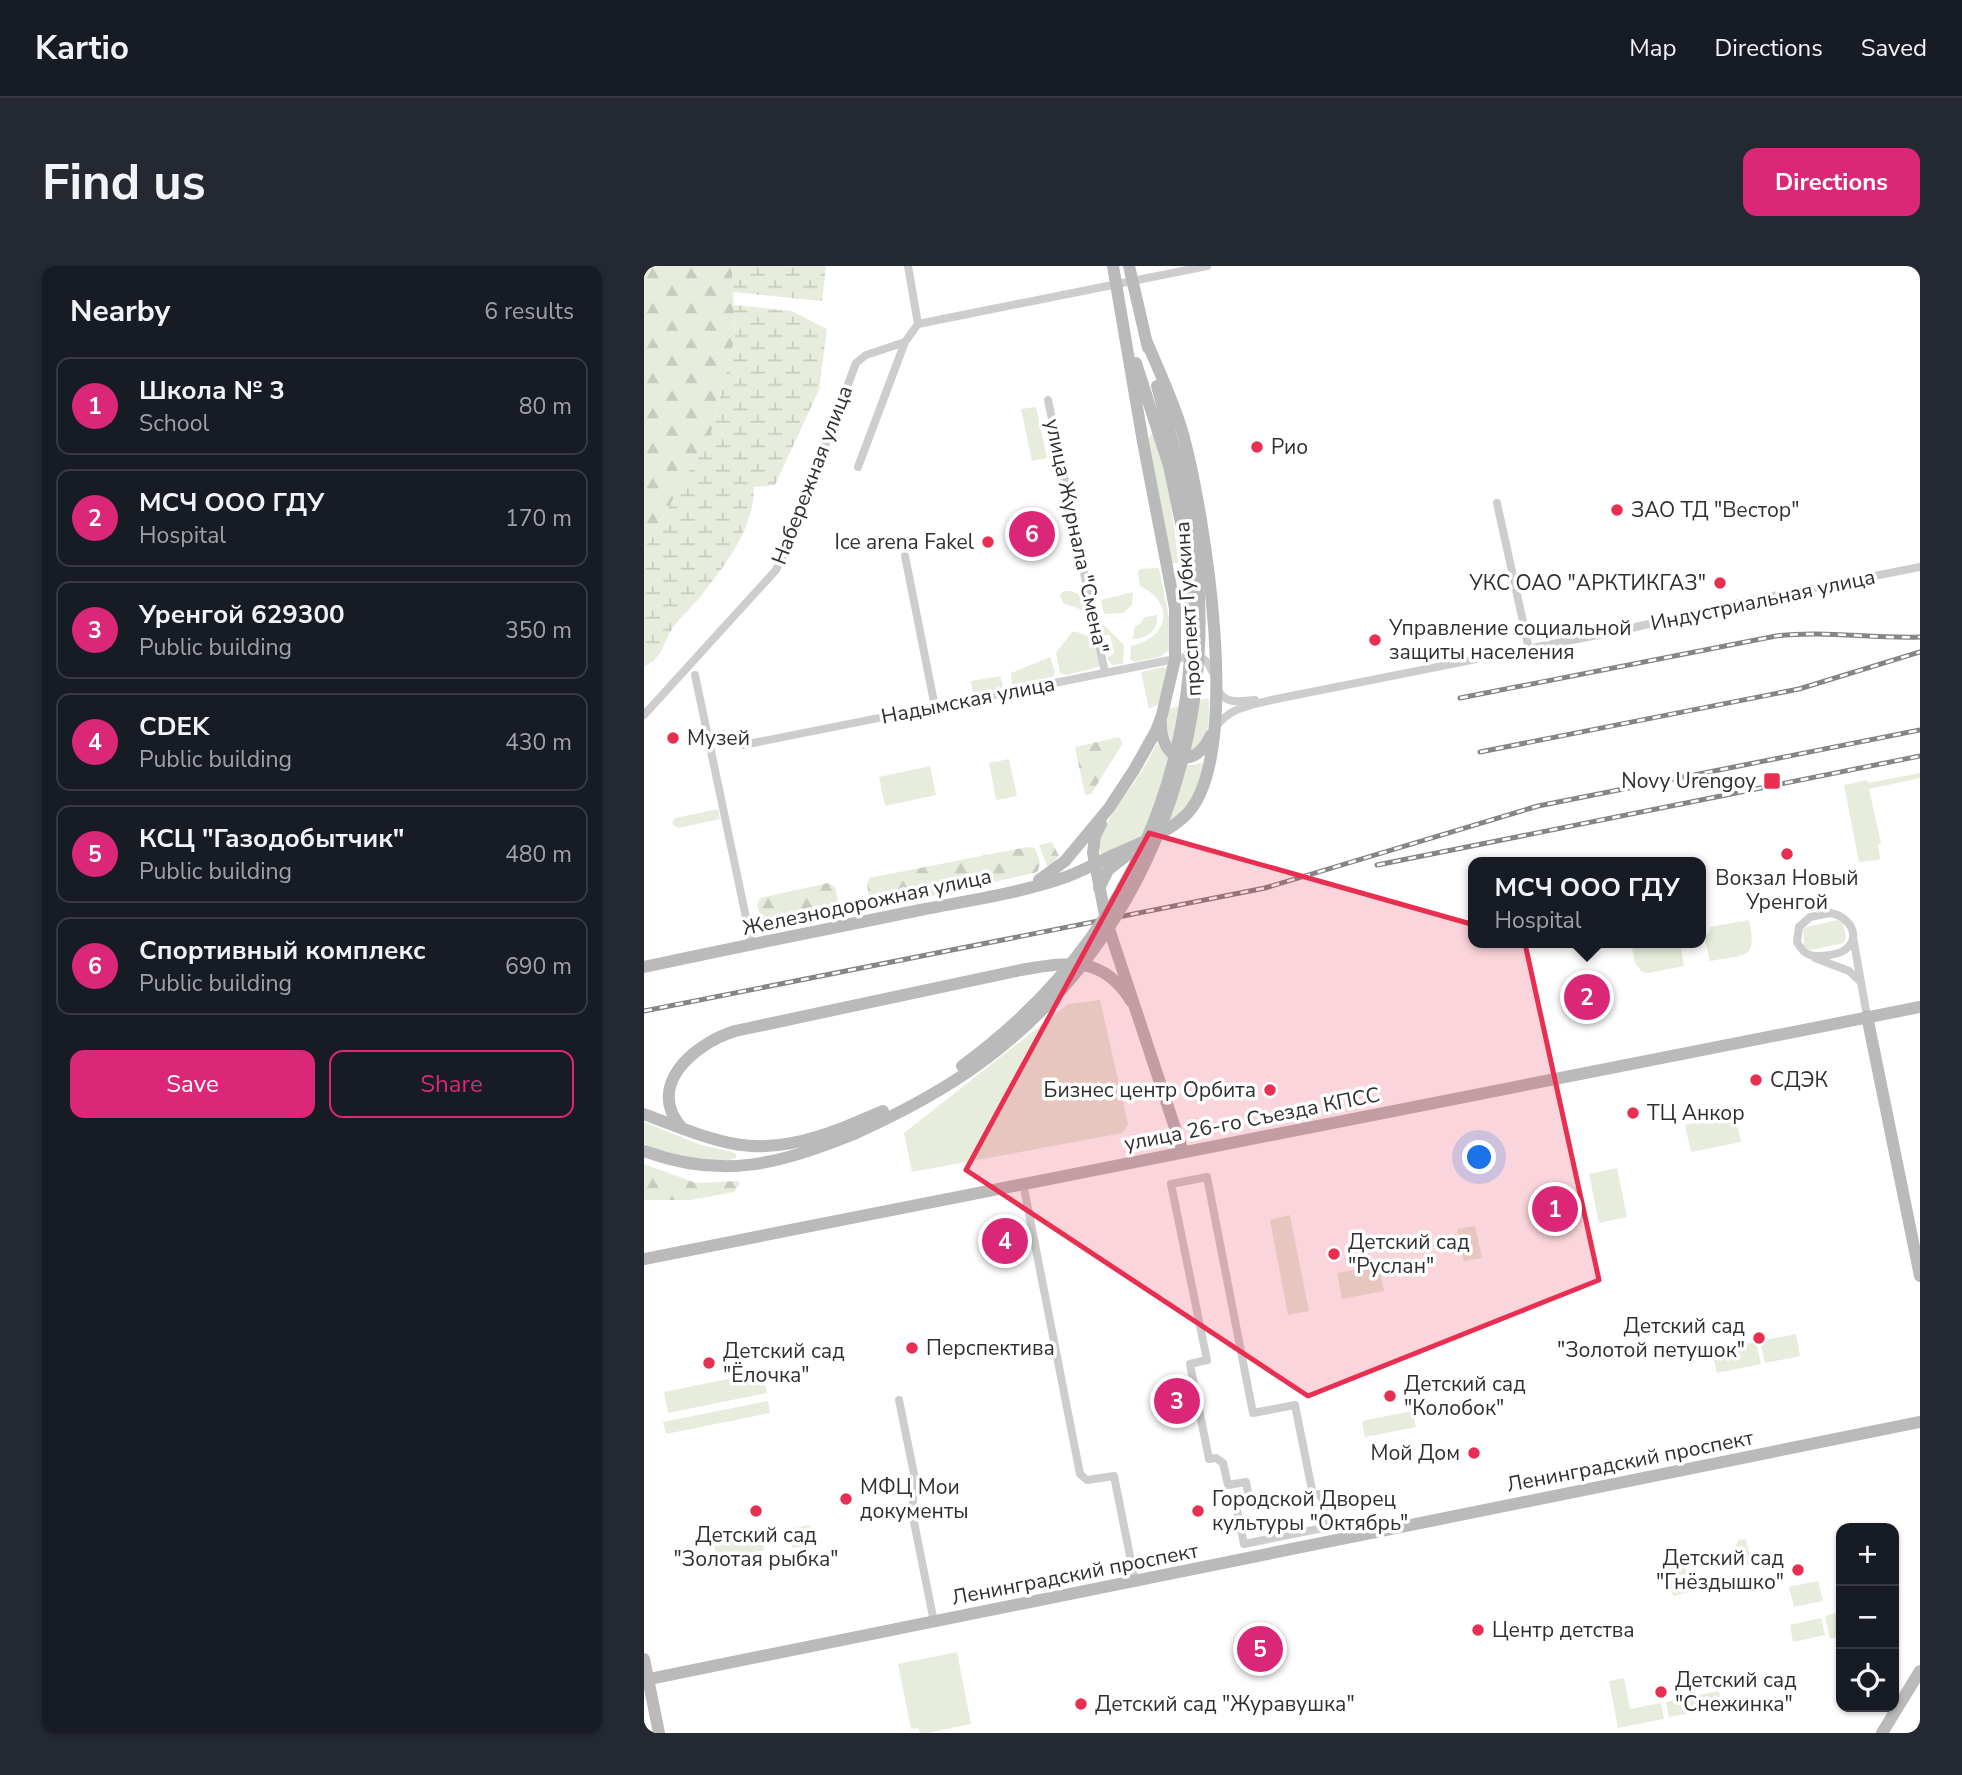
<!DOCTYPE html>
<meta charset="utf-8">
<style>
:root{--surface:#171b24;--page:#242831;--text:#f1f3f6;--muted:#9ea1a6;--line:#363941;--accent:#db2777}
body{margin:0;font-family:"Nunito Sans",sans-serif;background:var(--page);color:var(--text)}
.controls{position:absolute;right:21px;bottom:21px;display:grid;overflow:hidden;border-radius:14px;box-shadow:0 2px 5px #0004}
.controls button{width:63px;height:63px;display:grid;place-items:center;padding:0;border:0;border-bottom:2px solid var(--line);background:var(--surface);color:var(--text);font:35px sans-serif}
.you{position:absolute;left:836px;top:892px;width:24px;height:24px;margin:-18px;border:5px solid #fff;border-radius:50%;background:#1a73e8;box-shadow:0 0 0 10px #1a73e833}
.badge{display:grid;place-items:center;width:46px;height:46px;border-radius:50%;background:var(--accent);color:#fff;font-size:23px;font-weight:700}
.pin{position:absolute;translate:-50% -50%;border:4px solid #fff;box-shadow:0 2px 7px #0006}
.popup{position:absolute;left:824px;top:591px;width:238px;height:91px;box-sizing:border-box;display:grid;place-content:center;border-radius:14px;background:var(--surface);filter:drop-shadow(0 2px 5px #0005);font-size:23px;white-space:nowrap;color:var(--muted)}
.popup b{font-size:26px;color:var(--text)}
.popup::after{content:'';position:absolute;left:50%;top:100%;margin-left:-14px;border:14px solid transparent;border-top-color:var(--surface)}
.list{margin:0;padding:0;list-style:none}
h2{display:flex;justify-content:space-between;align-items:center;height:91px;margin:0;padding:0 28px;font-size:30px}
h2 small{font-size:23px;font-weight:400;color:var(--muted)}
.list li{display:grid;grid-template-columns:46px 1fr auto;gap:21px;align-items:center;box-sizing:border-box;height:98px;margin:0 14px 14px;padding:0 14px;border:2px solid var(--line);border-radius:14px}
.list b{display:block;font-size:26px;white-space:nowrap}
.list p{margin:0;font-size:23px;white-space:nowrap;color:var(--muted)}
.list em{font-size:23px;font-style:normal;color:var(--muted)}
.actions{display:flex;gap:14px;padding:21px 28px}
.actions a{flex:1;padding:16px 0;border:2px solid var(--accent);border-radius:14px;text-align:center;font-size:24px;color:var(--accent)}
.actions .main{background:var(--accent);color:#fff}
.icon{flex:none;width:38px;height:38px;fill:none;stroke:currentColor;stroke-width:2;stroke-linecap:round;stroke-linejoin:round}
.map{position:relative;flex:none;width:1276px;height:1467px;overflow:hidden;border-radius:14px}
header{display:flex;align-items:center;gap:42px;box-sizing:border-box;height:98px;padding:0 35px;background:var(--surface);border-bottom:2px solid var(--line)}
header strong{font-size:33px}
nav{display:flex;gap:38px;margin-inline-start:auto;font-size:24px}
.intro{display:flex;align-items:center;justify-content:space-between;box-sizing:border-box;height:168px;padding:0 42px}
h1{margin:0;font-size:49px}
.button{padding:18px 32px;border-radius:14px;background:var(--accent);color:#fff;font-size:24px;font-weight:700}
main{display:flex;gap:42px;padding:0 42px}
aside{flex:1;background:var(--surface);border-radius:14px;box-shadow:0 2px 5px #0004}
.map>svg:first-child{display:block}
.green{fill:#e7eddd}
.forest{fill:url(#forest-firs)}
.wetland{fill:url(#wetland-marsh)}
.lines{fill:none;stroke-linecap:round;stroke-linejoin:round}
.street{stroke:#cdcdcd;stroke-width:8}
.secondary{stroke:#bababa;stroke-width:12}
.rail-casing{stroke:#858585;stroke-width:5}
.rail{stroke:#fff;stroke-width:2.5;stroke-dasharray:8;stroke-linecap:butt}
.secondary-bridge{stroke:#bababa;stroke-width:12}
.marked{fill:#e92f51;fill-opacity:0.2;stroke:#e92f51;stroke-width:5;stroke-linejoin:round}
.poi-dot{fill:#e92f51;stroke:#fff;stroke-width:2.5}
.labels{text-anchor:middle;stroke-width:7;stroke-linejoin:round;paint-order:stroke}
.poi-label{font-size:21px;fill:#303030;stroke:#fff;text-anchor:start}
.street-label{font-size:21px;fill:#303030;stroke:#fff}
</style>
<header>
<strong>Kartio</strong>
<nav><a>Map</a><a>Directions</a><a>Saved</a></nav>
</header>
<div class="intro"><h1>Find us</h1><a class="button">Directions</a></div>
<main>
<aside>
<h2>Nearby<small>6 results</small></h2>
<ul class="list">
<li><span class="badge">1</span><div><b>Школа № 3</b><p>School</p></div><em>80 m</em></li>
<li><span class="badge">2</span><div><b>МСЧ ООО ГДУ</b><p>Hospital</p></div><em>170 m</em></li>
<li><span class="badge">3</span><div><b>Уренгой 629300</b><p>Public building</p></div><em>350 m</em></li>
<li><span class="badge">4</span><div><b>CDEK</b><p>Public building</p></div><em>430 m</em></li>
<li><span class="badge">5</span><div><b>КСЦ &quot;Газодобытчик&quot;</b><p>Public building</p></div><em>480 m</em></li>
<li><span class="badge">6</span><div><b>Спортивный комплекс</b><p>Public building</p></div><em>690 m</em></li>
</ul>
<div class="actions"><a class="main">Save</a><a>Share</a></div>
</aside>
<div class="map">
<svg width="1276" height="1467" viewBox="0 0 1276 1467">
<defs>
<pattern id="forest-firs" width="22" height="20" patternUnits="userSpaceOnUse" patternTransform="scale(1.75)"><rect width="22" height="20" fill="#e7eddd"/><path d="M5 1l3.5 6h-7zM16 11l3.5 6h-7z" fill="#c6ccbe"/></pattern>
<pattern id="wetland-marsh" width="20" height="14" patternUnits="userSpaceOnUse" patternTransform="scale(1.75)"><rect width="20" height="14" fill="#e7eddd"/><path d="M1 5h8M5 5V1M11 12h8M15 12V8" fill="none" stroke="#c6ccbe"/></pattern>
</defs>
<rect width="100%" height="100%" fill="#fff"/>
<path class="green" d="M392 141 403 192 388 195 377 143Z
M509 167C523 208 530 253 534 297H528L504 172Z
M515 302 526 357V384L515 391 490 396 486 393 487 380C526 371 531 337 496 320L494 307 496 303Z
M420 325C434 324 443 332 444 346L419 337 416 328Z
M489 326 488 339 479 347 460 348 457 334Z
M513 349C515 364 503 373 489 373L491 360 496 358 501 351Z
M459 358 480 379 479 398 468 399 463 392 470 387 466 369H457L455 359Z
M428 366H433L451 373 456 398 454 401 423 409 416 407 412 387Z
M406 391 411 406 409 411 368 419 367 407Z
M519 401 523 402 515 438 505 443 497 406Z
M356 410 359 419 358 422 329 428 327 415Z
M563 432 565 434C565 457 567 493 531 482 523 470 521 458 525 443Z
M513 477C527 497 537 503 561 496 557 506 555 518 550 528 532 562 491 575 459 590 445 572 483 528 493 512 501 501 507 489 513 477Z
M365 493 373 530 352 534 345 497Z
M286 500 292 529 241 540 235 511Z
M1276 507V512L1225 523 1237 577 1234 578 1236 592 1234 594 1215 596 1200 519 1223 514 1224 517Z
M74 543 76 553 34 562 28 558 31 552Z
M1105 654C1114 695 1101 688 1066 695L1060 670 1065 667 1066 661Z
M1194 654 1199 657 1202 671 1200 677 1167 684 1160 681 1159 662Z
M987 677H1036L1040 700 1004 707 998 706 991 697Z
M456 734 484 858 479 867 268 906 260 867 424 738Z
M1091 848 1097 876 1047 886 1041 859Z
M0 856 57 879 88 886 92 888V892C69 902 23 888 0 878Z
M973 902 983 951 955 957 945 908Z
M646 949 665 1045 644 1049 626 954Z
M831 960 838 992 820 995 813 963Z
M735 999 740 1025 698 1033 693 1007Z
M1152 1068 1156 1090 1121 1097 1116 1075Z
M1112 1076 1117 1098 1073 1107 1068 1085Z
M118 1106 123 1127 24 1147 20 1126Z
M124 1135 126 1147 22 1168 19 1156Z
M768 1145 772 1161 721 1171 718 1155Z
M166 1259 170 1278 148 1282 144 1263Z
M117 1271 120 1284 73 1294 70 1280Z
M1102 1273 1107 1298 1094 1301 1090 1282 1095 1274Z
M1040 1295 1047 1326 1029 1330 1022 1299Z
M1174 1315 1179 1335 1150 1341 1145 1321Z
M1197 1346V1370L1186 1373 1181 1350Z
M1177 1352 1181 1369 1149 1376 1146 1359Z
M313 1386 327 1458 283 1467H276L274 1462 267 1463 254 1398Z
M980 1412 986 1443 1017 1437 1020 1453 974 1462 965 1415Z
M1075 1425 1078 1441 1025 1451 1022 1436Z"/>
<path class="forest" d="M0 0H88L91 72 67 167 0 284Z
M475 471 479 477 447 528 441 529 431 481Z
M408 576 415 590 406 600H403L395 579Z
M383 581 391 582 396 597 394 605 390 607 234 642 227 641 223 619 225 612Z
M184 617 191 621 196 646 195 649 132 663 119 660 113 639 116 632Z
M0 898 52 917 94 915 96 918 90 926 47 934H0Z"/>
<path class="wetland" d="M88 0H182L178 35 89 26Z
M90 39 148 45 183 63 175 124 131 219 110 221C111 259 83 297 60 326 51 339 37 349 28 363 16 383 22 387 0 401V284L67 167 91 72Z"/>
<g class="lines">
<path class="street" d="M274 58 563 0
M404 134 461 407
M214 201 261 76 274 58 264 0
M853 237 885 383
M261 290 291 441
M51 409 108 680
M574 424C581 439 597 435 611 434
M0 449 132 304 142 284 212 97 222 89 261 76
M571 463C584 441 608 439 632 433L979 364 1104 335 1276 301
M99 479 531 393C548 390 561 386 568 405
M1186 647C1203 649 1219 669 1202 683 1198 687 1192 688 1186 689 1171 691 1161 692 1153 676L1155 661 1166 651Z
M1209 671 1223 750
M1171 692 1205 705 1217 716
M563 911 609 1147 651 1139 669 1229 677 1228 684 1261 600 1278 592 1239 606 1236 602 1216 584 1219 579 1197 572 1192 565 1193 546 1098 563 1094 527 918Z
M379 917 436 1208 443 1214 470 1210 491 1315
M255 1134 271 1213 268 1246 290 1356"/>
<path class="secondary" d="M485 0 504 82
M492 97 525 200 544 291
M513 120 536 203 552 290
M517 456C516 495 551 506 567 469
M457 558 451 570 449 587 462 654 539 886
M395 614 421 595 465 542 490 504 512 465 518 449 531 393V342L499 176 469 0
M455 622 464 604 483 589
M0 701C92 681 184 663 276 644 322 635 371 628 416 613 436 607 455 595 474 587 498 576 524 567 543 548 600 487 560 245 539 168 530 136 515 105 502 74
M1223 750 1276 1010
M0 848C85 880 112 895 201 861
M39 863C0 821 49 778 91 765L377 704C424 696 459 689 487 735
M0 885C79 914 135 898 210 868
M0 993 1276 741
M0 1393 15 1467
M0 1414 1276 1156
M1238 1467 1276 1405"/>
<g class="rail-casing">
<path id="rail" d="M816 432 1132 370C1179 364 1228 373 1276 371
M836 486 1155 423 1276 386
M733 599 1276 490
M0 745 621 622 894 540 1276 464"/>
</g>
<use href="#rail" class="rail"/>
<path class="secondary-bridge" d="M318 800C485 678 564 496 544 291
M201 861 239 845
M210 868C254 848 297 826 335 798 495 682 574 484 552 290"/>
</g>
<path class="marked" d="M505 567 880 673 955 1014 664 1130 322 904Z"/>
<g class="poi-dot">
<circle cx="613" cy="181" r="7"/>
<circle cx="973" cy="244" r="7"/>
<circle cx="344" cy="276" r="7"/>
<circle cx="1076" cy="317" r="7"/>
<circle cx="731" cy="374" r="7"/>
<circle cx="29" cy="472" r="7"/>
<rect x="1119" y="506" width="18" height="18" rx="3.5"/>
<circle cx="1143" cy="588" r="7"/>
<circle cx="1112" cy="814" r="7"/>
<circle cx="626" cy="824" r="7"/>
<circle cx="989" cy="847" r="7"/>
<circle cx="690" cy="988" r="7"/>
<circle cx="1115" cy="1072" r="7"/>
<circle cx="268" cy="1082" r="7"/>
<circle cx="65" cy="1097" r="7"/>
<circle cx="746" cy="1130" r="7"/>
<circle cx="830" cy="1187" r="7"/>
<circle cx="202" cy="1233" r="7"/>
<circle cx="112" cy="1245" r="7"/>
<circle cx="554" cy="1245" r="7"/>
<circle cx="1154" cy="1304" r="7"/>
<circle cx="834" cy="1364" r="7"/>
<circle cx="1017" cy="1426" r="7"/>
<circle cx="437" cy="1438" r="7"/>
</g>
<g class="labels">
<g class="poi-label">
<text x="627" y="188">Рио</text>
<text x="987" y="251">ЗАО ТД "Вестор"</text>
<text x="330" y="283" text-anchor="end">Ice arena Fakel</text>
<text x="1062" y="324" text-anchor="end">УКС ОАО "АРКТИКГАЗ"</text>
<text x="745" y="369">Управление социальной<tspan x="745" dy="24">защиты населения</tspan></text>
<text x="43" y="479">Музей</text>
<text x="1112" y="522" text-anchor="end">Novy Urengoy</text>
<text x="1143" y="619" text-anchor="middle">Вокзал Новый<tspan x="1143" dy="24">Уренгой</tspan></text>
<text x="1126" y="821">СДЭК</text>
<text x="612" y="831" text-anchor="end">Бизнес центр Орбита</text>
<text x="1003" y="854">ТЦ Анкор</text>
<text x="704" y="983">Детский сад<tspan x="704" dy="24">"Руслан"</tspan></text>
<text x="1101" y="1067" text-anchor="end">Детский сад<tspan x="1101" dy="24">"Золотой петушок"</tspan></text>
<text x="282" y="1089">Перспектива</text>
<text x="79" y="1092">Детский сад<tspan x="79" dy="24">"Ёлочка"</tspan></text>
<text x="760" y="1125">Детский сад<tspan x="760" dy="24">"Колобок"</tspan></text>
<text x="816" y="1194" text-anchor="end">Мой Дом</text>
<text x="216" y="1228">МФЦ Мои<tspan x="216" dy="24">документы</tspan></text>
<text x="568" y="1240">Городской Дворец<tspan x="568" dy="24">культуры "Октябрь"</tspan></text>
<text x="112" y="1276" text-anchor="middle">Детский сад<tspan x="112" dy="24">"Золотая рыбка"</tspan></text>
<text x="1140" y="1299" text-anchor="end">Детский сад<tspan x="1140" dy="24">"Гнёздышко"</tspan></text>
<text x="848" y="1371">Центр детства</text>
<text x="1031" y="1421">Детский сад<tspan x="1031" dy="24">"Снежинка"</tspan></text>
<text x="451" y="1445">Детский сад "Журавушка"</text>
</g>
<g class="street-label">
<text transform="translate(168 209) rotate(-69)" y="7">Набережная улица</text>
<text transform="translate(433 270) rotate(78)" y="7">улица Журнала "Смена"</text>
<text transform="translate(1119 334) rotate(-12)" y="7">Индустриальная улица</text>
<text transform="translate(544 343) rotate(-94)" y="7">проспект Губкина</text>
<text transform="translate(324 434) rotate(-11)" y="7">Надымская улица</text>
<text transform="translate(223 636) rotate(-12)" y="7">Железнодорожная улица</text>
<text transform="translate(608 853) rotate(-11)" y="7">улица 26-го Съезда КПСС</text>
<text transform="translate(986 1195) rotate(-11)" y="7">Ленинградский проспект</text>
<text transform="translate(431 1308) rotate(-11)" y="7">Ленинградский проспект</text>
</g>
</g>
</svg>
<div class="controls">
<button>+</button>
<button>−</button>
<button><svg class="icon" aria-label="locate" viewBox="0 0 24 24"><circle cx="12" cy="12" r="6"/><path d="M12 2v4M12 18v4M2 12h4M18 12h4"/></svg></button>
</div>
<div class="you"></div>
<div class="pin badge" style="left:911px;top:943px">1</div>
<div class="pin badge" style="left:943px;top:731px">2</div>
<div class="popup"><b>МСЧ ООО ГДУ</b>Hospital</div>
<div class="pin badge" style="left:533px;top:1135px">3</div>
<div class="pin badge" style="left:361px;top:975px">4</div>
<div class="pin badge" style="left:616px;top:1383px">5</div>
<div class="pin badge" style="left:388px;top:268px">6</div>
</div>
</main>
